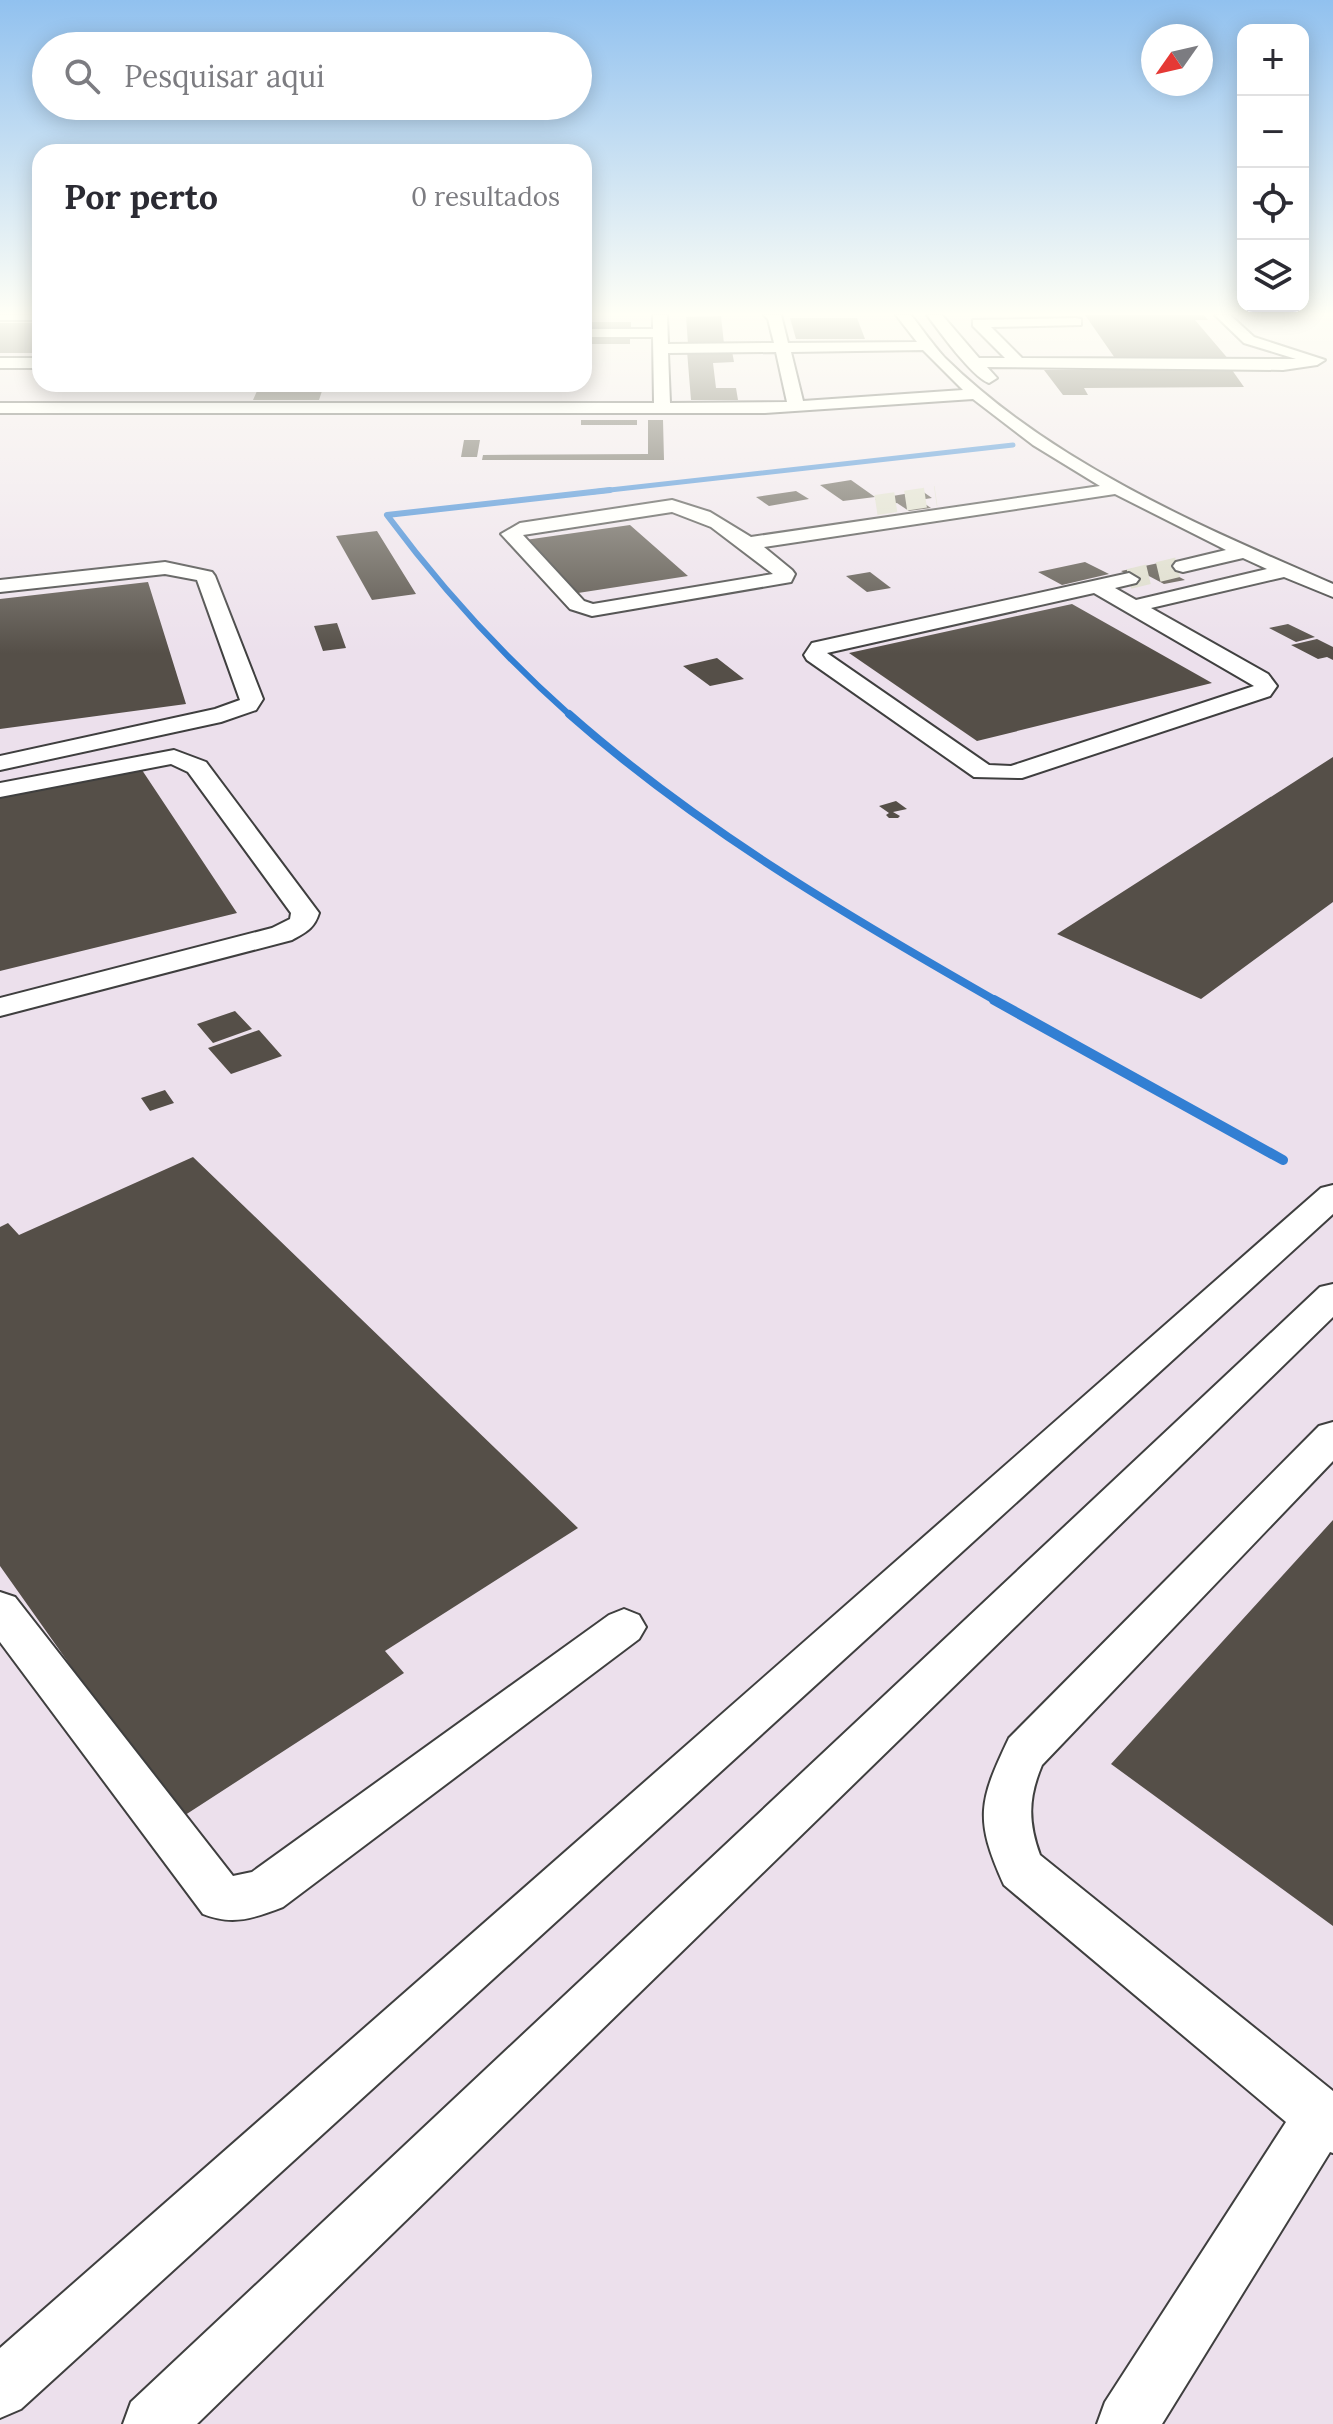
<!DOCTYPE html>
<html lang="pt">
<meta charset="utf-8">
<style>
:root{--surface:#fff;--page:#f2f2f3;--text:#2b2b33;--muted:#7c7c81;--line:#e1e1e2}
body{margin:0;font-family:Lora,serif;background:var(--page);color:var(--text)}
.controls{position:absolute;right:24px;top:24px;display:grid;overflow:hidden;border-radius:16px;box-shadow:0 4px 20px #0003}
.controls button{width:72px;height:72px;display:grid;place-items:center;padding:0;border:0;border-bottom:2px solid var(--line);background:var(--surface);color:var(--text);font:40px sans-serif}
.compass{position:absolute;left:1141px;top:24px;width:72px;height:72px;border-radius:50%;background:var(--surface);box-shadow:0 4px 20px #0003;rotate:236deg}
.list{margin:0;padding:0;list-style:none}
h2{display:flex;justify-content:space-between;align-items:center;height:104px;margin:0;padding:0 32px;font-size:34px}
h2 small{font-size:26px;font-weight:400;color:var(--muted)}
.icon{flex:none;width:44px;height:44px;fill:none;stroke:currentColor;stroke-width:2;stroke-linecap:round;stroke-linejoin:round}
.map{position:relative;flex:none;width:1333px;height:2424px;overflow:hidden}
.search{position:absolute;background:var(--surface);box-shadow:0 4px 20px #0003;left:32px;top:32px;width:560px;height:88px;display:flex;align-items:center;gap:20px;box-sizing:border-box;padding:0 28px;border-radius:44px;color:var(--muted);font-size:30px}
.panel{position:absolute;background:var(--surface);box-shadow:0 4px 20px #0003;left:32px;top:144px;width:560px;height:248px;border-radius:24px}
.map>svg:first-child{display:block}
.industrial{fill:#ece0ec}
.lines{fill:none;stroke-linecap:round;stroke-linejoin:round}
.stream-far3{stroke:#327fd3;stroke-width:5}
.stream-far2{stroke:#327fd3;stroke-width:6}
.stream-far1{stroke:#327fd3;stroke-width:8}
.stream{stroke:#327fd3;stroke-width:10}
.building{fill:#554f48}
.minor-tunnel{stroke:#dbdaca;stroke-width:20;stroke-dasharray:20 10;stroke-linecap:butt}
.minor-casing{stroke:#3f3f3f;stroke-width:4}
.minor{fill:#fff;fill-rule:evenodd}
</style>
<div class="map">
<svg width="1333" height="2424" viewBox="0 0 1333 2424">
<rect width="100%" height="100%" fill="#fffeec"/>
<path class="industrial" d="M0 315H40V384H584V315H1333V2424H0Z"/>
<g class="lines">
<path class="stream-far3" d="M592 492 1013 445"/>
<path class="stream-far2" d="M571 716C502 655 442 589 387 515L610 490"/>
<path class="stream-far1" d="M569 714C698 828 849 917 998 1002"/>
<path class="stream" d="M994 1000 1283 1160"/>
</g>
<path class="building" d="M1085 315H1204L1208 320H1195L1230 361H1117Z
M721 316 724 344H688L686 317Z
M790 318H857L865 339H796Z
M584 322H631V327L584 328Z
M0 323H40V353H0Z
M584 338H630V344H584Z
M687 351H732L734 362 713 363 716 388H736L738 400H691Z
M1044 370H1232L1244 387 1084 388 1088 395H1063Z
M257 391H322L319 400H253Z
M581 420H637V425H581Z
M648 420H663L664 460H482L483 455 648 454Z
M464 440H480L477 457H461Z
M851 480 875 497 843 501 820 485Z
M796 491 809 499 769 506 756 497Z
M922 491 932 498 919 500 931 508 909 511 897 503 885 505 875 499Z
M630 525 688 576 578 593 525 540Z
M377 531 416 594 372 600 336 536Z
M1168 561 1182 568 1168 571 1185 580 1164 584 1147 575 1134 578 1121 571Z
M1085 562 1109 574 1062 585 1038 572Z
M870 572 891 588 867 592 846 576Z
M148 582 186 704 0 729V599Z
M1072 604 1212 683 977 741 849 653Z
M337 623 346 648 323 651 314 626Z
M1288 624 1315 637 1296 642 1269 628Z
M1317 639 1333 647V660L1327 657 1318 659 1291 645Z
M717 658 744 679 710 686 683 666Z
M1333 757V902L1201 999 1057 934Z
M138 764 237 913 0 971V794Z
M896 801 907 809 893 812 900 816 898 818H889L886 815 889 813 879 806Z
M235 1011 252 1029 213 1043 197 1024Z
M259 1030 282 1056 231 1074 208 1048Z
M165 1090 174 1103 150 1111 141 1098Z
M193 1157 578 1528 385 1651 404 1673 179 1819 0 1566V1227L8 1223 19 1235Z
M1333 1520V1926L1111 1764Z"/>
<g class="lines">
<path class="minor-tunnel" d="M876 505 936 496
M1129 579 1183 566"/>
<g class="minor-casing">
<path id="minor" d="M0 315H40V320H0Z
M653 315H667L668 344 774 343 768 319 764 315H781L788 343 917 342 896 315H911C922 329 933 345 945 358 1052 463 1197 525 1333 584V597L1284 577 1151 608 1268 674 1277 686 1270 696 1022 778 974 777 807 660 804 655 812 643 1129 573 1139 579 1136 583 1115 588 1136 600 1267 569 1243 558 1183 572 1176 570 1173 566 1176 562 1226 550 1115 494 764 547 792 570 795 574 791 582 592 616 570 609 501 534 520 523 672 500 710 512 751 537 1100 486 1033 445 973 399 765 413H0V403H654L653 337H584V329H653ZM923 350 963 390 803 401 791 352ZM776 352 787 402 670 403 668 353ZM672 512 711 527 773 574 593 604 584 601 523 535ZM1094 593 1254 686 1011 766 989 765 827 653Z
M927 315H942L979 358H1005L973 326V320L1076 318 1081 319V325L991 327 1022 358 1296 359 1244 343 1215 315H1230L1254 337 1325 360 1317 365 1283 370 987 367 997 378 989 383C972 377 940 332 927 315Z
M0 358H40V368H0Z
M165 562 212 572 215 576 263 699 256 710 221 722 0 770V756L215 709 240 700 197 580 165 574 0 592V580Z
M174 750 206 762 319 913C314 929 306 932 292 940L0 1016V998L272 928 290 919 291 913 188 772 171 764 0 797V783Z
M1333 1185V1214L21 2409 0 2418V2348L1321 1188Z
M1333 1284V1317L197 2424H123L131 2402 1320 1287Z
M1333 1422V1461L1042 1765C1028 1798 1028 1822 1040 1855L1333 2091V2153L1330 2152 1162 2424H1097L1105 2402 1286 2122 1004 1885C974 1819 979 1801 1009 1738L1319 1426Z
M0 1592 15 1597 233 1876 252 1872 609 1615 624 1609 639 1615 646 1627 639 1639 283 1907C254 1918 233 1926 203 1914L0 1642Z"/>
</g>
<use href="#minor" class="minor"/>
</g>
<linearGradient id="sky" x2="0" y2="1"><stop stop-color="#91c1ef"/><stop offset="0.48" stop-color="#fffff6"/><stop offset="1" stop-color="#fffff6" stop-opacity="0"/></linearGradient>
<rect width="1333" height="654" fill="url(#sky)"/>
</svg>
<div class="controls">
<button>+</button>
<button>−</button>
<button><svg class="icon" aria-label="locate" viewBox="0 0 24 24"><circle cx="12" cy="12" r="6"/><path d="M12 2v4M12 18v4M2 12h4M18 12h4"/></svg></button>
<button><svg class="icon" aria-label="layers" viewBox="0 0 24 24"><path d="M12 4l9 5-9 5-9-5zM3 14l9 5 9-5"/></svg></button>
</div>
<svg class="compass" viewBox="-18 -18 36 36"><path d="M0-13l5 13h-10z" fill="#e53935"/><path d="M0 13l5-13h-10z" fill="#7c7c81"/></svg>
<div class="search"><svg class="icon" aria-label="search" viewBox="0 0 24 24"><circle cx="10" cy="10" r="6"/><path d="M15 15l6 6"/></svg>Pesquisar aqui</div>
<section class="panel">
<h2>Por perto<small>0 resultados</small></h2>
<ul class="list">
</ul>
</section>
</div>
